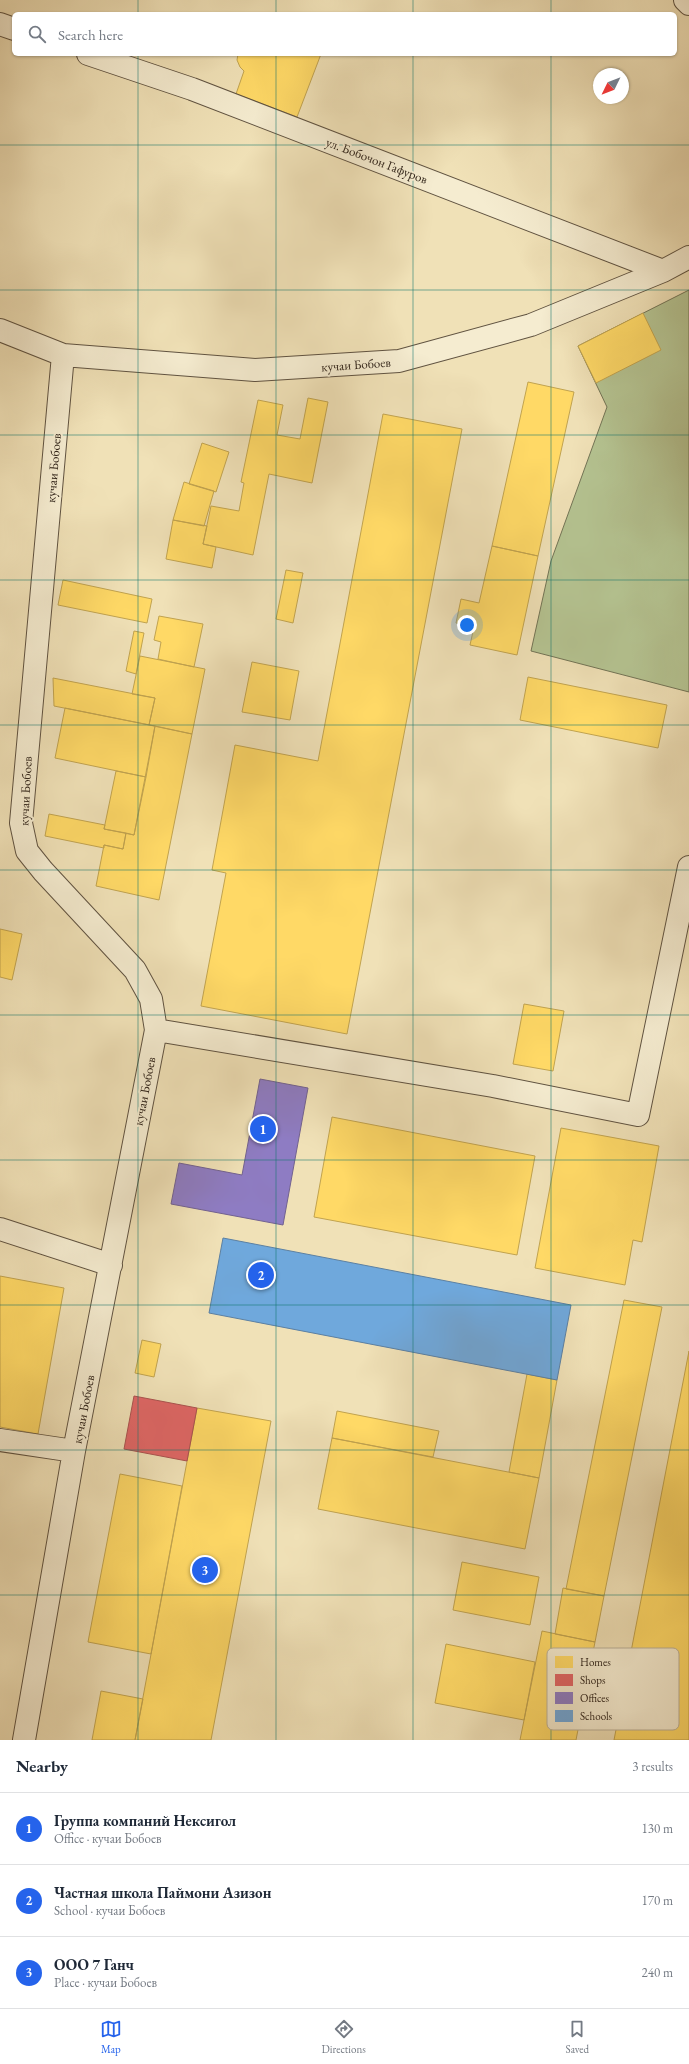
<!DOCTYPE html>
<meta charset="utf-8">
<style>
:root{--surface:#fff;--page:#f6f6f7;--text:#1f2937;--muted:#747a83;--line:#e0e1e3;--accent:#2563eb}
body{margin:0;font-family:"EB Garamond",serif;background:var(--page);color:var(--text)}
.compass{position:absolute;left:593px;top:68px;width:36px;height:36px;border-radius:50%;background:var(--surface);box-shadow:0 1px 3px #0004;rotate:227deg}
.you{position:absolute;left:467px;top:625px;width:14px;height:14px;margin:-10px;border:3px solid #fff;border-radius:50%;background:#1a73e8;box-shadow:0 0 0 6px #1a73e833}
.badge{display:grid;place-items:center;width:26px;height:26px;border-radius:50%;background:var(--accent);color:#fff;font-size:13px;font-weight:700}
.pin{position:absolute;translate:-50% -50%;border:2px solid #fff;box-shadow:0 1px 4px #0006}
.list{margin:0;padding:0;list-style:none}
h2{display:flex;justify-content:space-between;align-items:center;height:52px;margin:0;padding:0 16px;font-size:17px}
h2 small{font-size:13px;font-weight:400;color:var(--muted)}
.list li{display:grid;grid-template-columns:26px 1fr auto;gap:12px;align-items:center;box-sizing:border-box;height:72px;padding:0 16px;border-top:1px solid var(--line)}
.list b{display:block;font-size:15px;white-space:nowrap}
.list p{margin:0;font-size:13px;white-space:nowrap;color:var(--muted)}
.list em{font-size:13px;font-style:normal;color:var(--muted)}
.icon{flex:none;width:22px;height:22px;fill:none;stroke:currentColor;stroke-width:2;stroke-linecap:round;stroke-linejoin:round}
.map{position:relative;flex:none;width:689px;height:1740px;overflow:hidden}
.search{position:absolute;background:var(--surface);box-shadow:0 1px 3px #0004;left:12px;right:12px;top:12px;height:44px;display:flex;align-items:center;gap:10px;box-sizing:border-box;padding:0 14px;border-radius:6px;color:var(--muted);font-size:15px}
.sheet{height:268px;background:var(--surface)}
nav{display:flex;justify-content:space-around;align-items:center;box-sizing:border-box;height:56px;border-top:1px solid var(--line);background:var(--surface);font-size:11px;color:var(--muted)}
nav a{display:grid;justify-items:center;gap:2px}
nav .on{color:var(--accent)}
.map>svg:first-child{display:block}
.green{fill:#b5c492;stroke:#727456}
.homes{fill:#ffd966;stroke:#c1a34f}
.shops{fill:#e06666;stroke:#ab524f}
.offices{fill:#8e7cc3;stroke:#726290}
.schools{fill:#6fa8dc;stroke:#5c80a2}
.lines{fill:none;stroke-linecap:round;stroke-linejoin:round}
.minor-casing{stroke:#605341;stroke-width:24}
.minor{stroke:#f5ecd0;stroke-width:22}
.grid{fill:none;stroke:#0f766e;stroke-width:1;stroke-opacity:0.55}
.labels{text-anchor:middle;stroke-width:4;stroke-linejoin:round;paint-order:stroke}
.street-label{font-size:13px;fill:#30241a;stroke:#f5ecd0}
.key{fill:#f5ecd0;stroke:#bab099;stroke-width:1}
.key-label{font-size:11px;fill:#30241a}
</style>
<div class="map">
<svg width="689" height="1740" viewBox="0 0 689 1740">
<rect width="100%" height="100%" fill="#f0e1b7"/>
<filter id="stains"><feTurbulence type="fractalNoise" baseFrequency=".005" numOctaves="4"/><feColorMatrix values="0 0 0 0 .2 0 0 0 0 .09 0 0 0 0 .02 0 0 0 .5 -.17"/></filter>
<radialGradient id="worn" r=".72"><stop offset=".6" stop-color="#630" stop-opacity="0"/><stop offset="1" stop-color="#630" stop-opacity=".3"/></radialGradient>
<path class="green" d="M689 290V692L531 651 551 561 607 407 578 346Z"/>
<path class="homes" d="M238 54H321L297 117 236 94 244 71 240 67 237 60Z
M643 313 661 350 596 383 578 346Z
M528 382 574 392 538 556 492 546Z
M308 398 328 402 312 483 269 474 253 555 203 544 211 506 239 511 244 483 241 482 258 400 283 405 277 435 300 439Z
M383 414 462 429 347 1034 201 1006 226 873 212 870 235 745 318 761Z
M202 443 229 452 216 492 189 484Z
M184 482 214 491 204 526 173 520Z
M173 520 207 526 203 544 216 547 212 568 166 559Z
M492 546 538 556 517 655 470 645 474 627 456 623 461 599 479 603Z
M286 570 303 573 293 623 276 619Z
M63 580 152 599 147 623 58 605Z
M159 616 203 624 194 667 158 659 161 642 154 640Z
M134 631 144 633 136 674 126 671Z
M140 656 205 669 192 734 149 725 155 698 132 694Z
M252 662 299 671 290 720 242 712Z
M528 677 667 705 658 748 520 720Z
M53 678 155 698 149 725 54 706Z
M65 708 155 726 146 777 55 758Z
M155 726 192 734 159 900 96 886 104 845 123 849 126 833 134 835Z
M116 771 146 777 134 835 104 829Z
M49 814 105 825 104 829 126 833 123 849 104 845V848L45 836Z
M0 929 22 934 12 980 0 977Z
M524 1004 564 1011 553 1071 513 1064Z
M332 1117 535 1156 517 1255 314 1217Z
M561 1128 659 1146 642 1242 633 1240 625 1285 535 1268Z
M0 1276 64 1288 38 1434 0 1427Z
M624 1300 662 1307 604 1596 566 1589Z
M142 1340 161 1344 154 1377 135 1373Z
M689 1351V1740H614Z
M527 1374 557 1380 539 1478 509 1472Z
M197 1408 271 1421 211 1740H135Z
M337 1411 439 1431 433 1457 332 1438Z
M332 1438 539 1478 525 1549 318 1509Z
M120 1474 182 1486 151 1654 88 1642Z
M462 1562 539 1577 530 1625 453 1610Z
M563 1588 604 1596 595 1642 555 1634Z
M542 1631 595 1642 576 1740H520Z
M446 1644 535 1662 524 1720 435 1703Z
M101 1691 143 1699 135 1740H92Z"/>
<path class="shops" d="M134 1396 197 1408 187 1461 124 1449Z"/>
<path class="offices" d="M260 1079 308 1088 283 1225 171 1204 179 1163 242 1175Z"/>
<path class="schools" d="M223 1238 571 1305 557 1380 209 1313Z"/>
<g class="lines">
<g class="minor-casing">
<path id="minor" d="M685 0 689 4
M0 24 14 29
M88 54 192 89 663 271
M0 330 63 355
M156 1030 493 1086 638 1115 689 867
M0 1229 111 1265
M0 1440 74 1451
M24 1740 74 1451 156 1030 151 999 135 970 43 871 27 851 21 823 63 355 255 370 399 361 531 325 663 271 689 257"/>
</g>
<use href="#minor" class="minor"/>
</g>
<path class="grid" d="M138 0V14M276 0V14M413 0V14M551 0V14M138 54V1740M276 54V1740M413 54V1740M551 54V1740M0 145H689M0 290H689M0 435H689M0 580H689M0 725H689M0 870H689M0 1015H689M0 1160H689M0 1305H689M0 1450H689M0 1595H689"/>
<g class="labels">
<g class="street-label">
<text transform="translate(377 160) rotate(21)" y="5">ул. Бобочон Гафуров</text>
<text transform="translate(356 364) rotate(-4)" y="5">кучаи Бобоев</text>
<text transform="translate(53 468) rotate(-85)" y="5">кучаи Бобоев</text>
<text transform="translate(25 791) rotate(-87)" y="5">кучаи Бобоев</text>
<text transform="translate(144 1091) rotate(-79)" y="5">кучаи Бобоев</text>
<text transform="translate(83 1409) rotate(-79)" y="5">кучаи Бобоев</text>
</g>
</g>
<rect x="547" y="1648" width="132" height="82" rx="6" class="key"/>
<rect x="555" y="1656" width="18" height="12" fill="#ffd966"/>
<rect x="555" y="1674" width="18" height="12" fill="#e06666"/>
<rect x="555" y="1692" width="18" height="12" fill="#8e7cc3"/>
<rect x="555" y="1710" width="18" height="12" fill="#6fa8dc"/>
<g class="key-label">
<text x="580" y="1666">Homes</text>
<text x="580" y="1684">Shops</text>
<text x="580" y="1702">Offices</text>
<text x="580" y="1720">Schools</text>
</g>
<rect width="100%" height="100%" filter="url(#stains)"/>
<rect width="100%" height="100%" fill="url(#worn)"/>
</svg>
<svg class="compass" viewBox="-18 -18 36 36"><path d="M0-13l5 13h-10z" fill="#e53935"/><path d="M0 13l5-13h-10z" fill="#747a83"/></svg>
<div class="you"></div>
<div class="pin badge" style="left:263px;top:1129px">1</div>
<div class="pin badge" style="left:261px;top:1275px">2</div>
<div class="pin badge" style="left:205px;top:1570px">3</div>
<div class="search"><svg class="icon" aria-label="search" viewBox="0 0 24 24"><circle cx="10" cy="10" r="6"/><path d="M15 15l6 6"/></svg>Search here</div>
</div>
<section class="sheet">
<h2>Nearby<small>3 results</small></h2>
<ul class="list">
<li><span class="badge">1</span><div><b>Группа компаний Нексигол</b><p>Office · кучаи Бобоев</p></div><em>130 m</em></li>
<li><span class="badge">2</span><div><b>Частная школа Паймони Азизон</b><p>School · кучаи Бобоев</p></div><em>170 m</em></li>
<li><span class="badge">3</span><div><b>ООО 7 Ганч</b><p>Place · кучаи Бобоев</p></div><em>240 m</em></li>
</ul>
</section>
<nav>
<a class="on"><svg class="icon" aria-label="map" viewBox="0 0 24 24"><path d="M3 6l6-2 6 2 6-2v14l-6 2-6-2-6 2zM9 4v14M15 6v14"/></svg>Map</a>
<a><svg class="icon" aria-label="directions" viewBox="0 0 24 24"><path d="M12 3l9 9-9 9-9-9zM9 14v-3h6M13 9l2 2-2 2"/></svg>Directions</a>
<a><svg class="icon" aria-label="saved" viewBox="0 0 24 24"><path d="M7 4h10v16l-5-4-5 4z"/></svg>Saved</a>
</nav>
